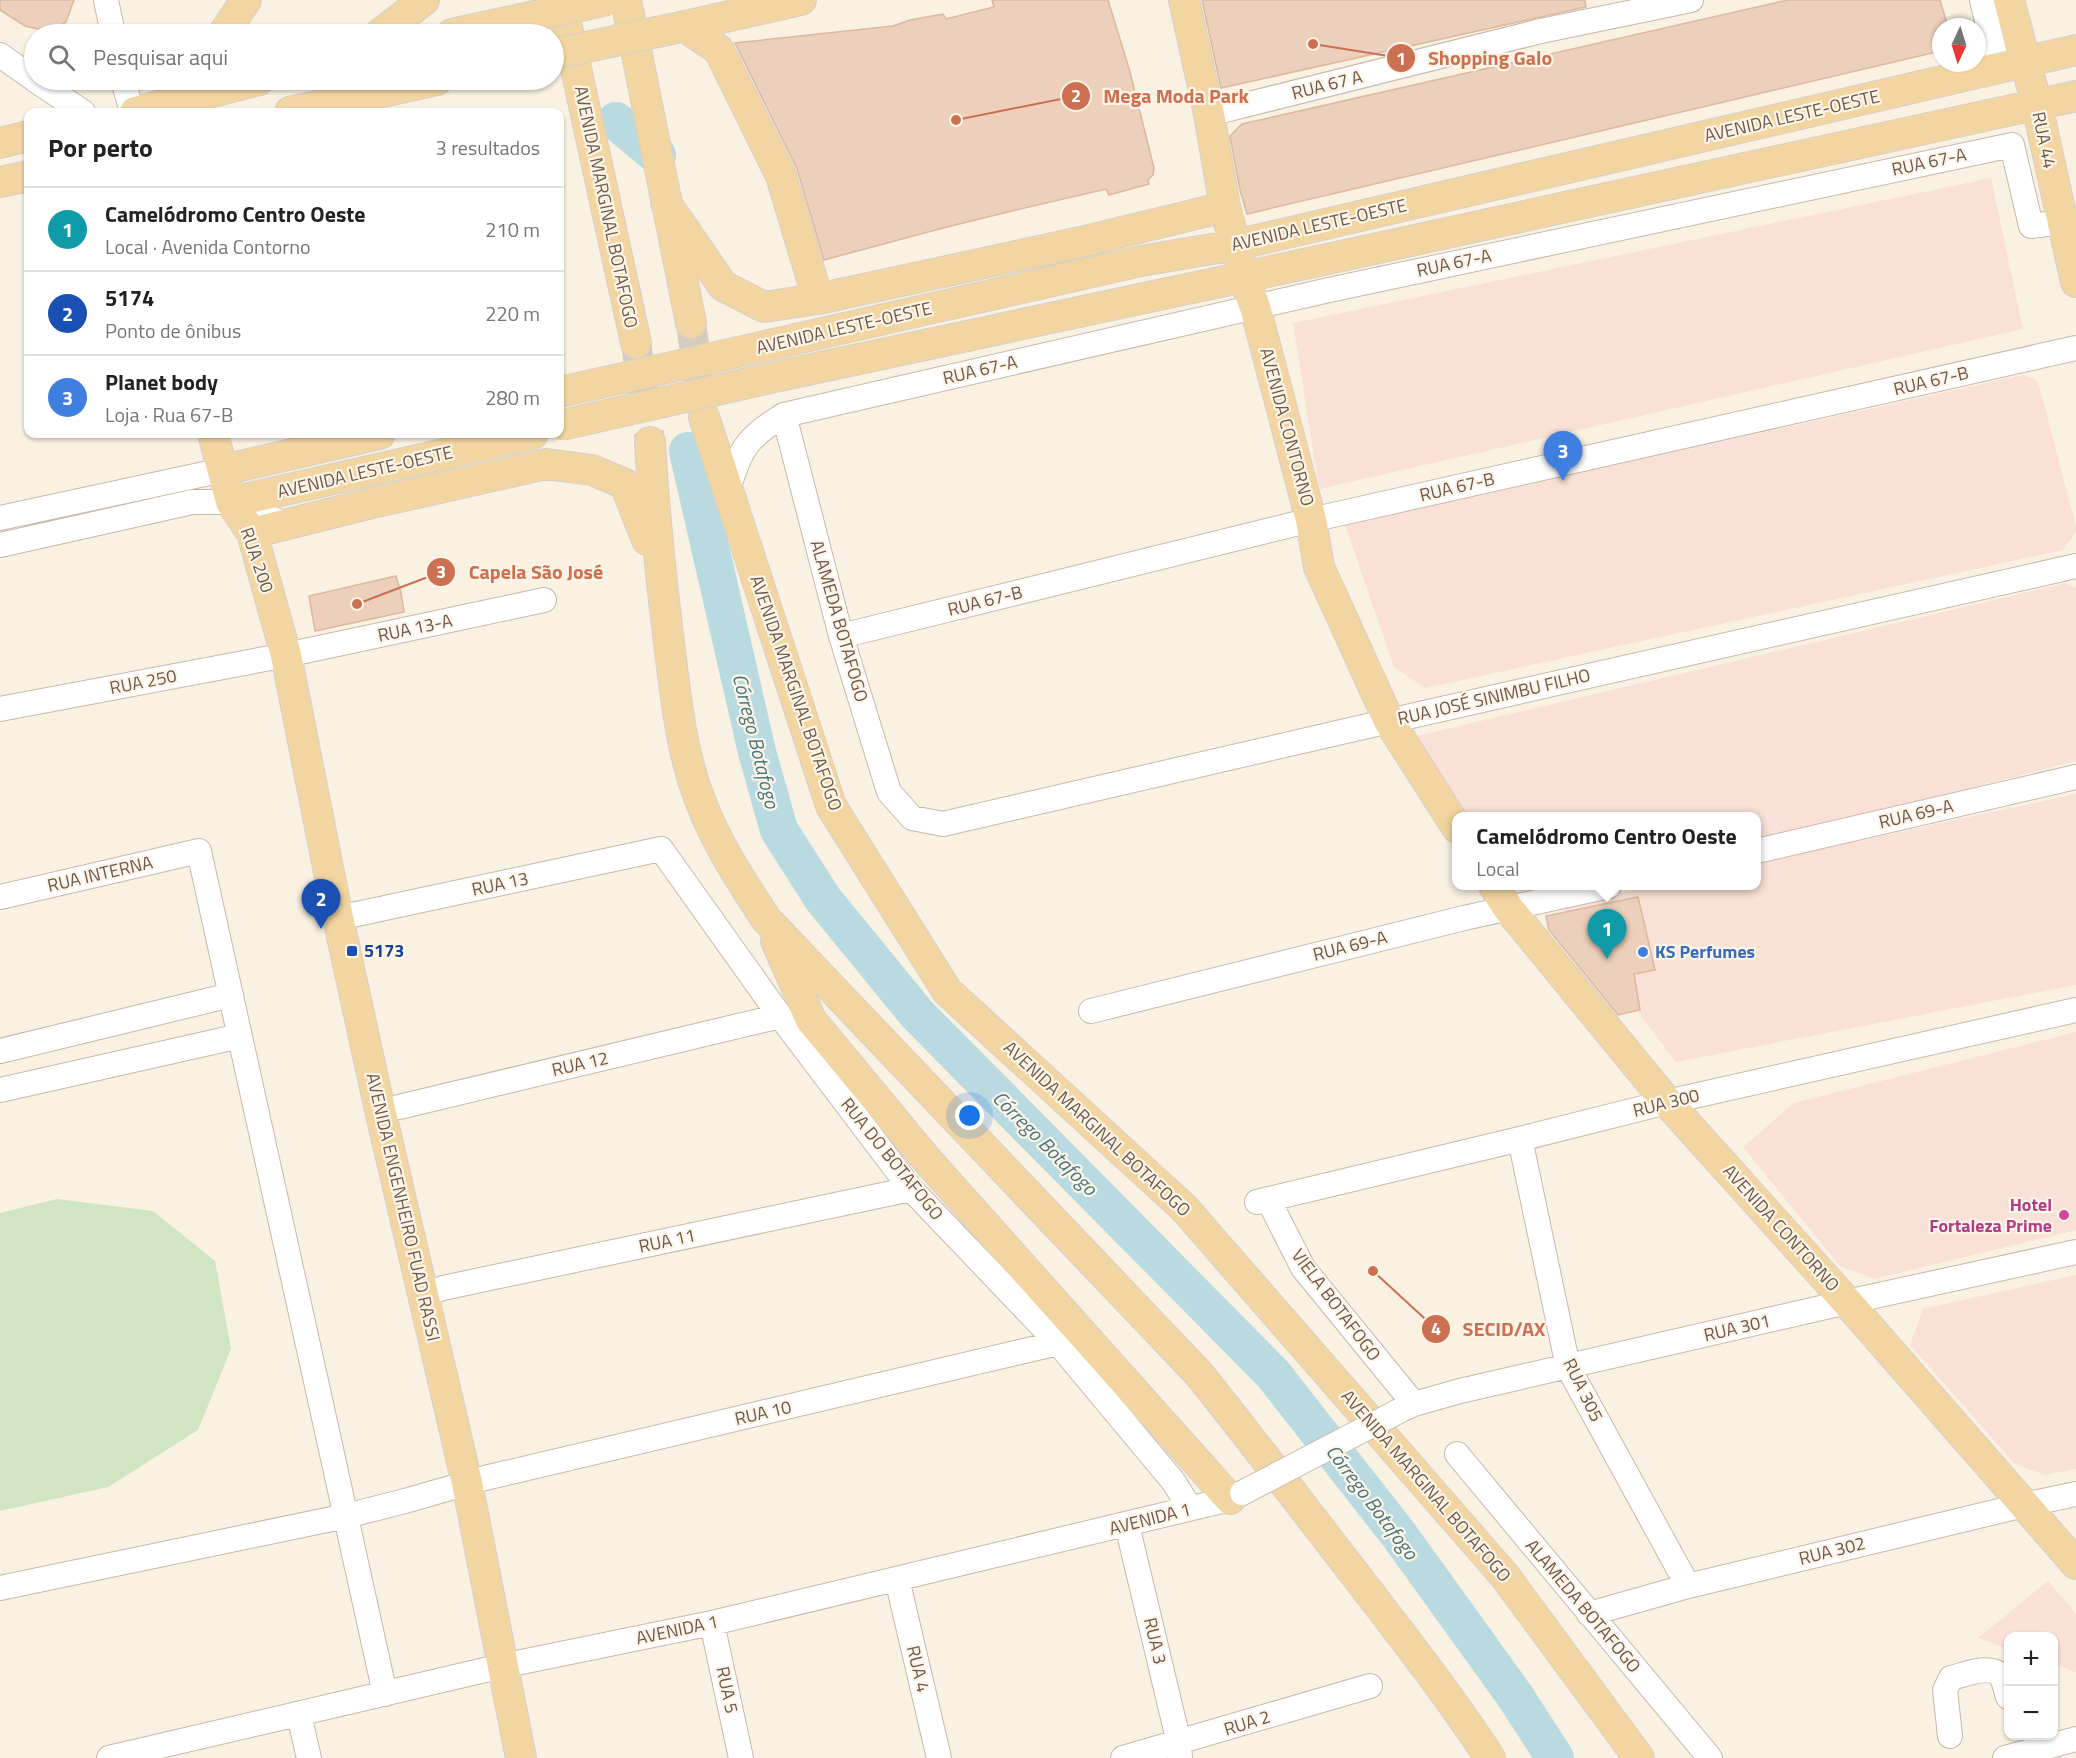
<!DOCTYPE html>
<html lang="pt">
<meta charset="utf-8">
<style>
:root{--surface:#fff;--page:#f6f6f6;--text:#222;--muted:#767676;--line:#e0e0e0;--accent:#111827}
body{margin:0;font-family:"Titillium Web",sans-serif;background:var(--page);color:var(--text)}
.controls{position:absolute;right:18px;bottom:18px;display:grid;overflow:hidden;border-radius:12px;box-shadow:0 2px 4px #0004}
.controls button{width:54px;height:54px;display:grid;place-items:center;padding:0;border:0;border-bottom:2px solid var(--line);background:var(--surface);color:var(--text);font:30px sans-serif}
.compass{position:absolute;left:1932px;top:18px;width:54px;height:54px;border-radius:50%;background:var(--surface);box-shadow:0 2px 4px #0004;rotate:184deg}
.you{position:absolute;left:970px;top:1116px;width:21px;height:21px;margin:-15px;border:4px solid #fff;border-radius:50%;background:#1a73e8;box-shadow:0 0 0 9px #1a73e833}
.badge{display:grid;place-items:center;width:39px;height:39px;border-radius:50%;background:var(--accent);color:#fff;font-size:20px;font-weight:700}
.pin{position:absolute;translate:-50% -50px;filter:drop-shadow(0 2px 3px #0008)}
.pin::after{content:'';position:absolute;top:32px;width:21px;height:18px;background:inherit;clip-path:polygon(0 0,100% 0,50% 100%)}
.popup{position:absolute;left:1452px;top:812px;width:309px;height:78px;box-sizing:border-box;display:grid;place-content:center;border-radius:12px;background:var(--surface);filter:drop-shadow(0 2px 4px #0005);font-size:20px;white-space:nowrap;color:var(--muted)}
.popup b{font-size:22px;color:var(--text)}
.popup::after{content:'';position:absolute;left:50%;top:100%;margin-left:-12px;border:12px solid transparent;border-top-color:var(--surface)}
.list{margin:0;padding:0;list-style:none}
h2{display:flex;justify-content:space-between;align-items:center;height:78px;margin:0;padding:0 24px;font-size:26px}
h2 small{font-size:20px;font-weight:400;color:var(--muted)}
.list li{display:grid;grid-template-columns:39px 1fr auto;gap:18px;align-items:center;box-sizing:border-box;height:84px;padding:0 24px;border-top:2px solid var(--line)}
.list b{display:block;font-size:22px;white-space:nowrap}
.list p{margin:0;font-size:20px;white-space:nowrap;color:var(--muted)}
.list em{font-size:20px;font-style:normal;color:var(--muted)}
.icon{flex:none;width:33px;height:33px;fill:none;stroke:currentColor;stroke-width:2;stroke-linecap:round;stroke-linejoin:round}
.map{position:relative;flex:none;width:2076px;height:1758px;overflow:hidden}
.search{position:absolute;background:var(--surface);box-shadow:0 2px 4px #0004;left:24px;top:24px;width:540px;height:66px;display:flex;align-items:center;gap:15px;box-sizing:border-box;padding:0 21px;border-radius:33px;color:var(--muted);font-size:22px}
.panel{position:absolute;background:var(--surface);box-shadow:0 2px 4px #0004;left:24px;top:108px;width:540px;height:330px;border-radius:12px}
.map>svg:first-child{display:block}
.commercial{fill:#f9e1d7}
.park{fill:#d0e5c2}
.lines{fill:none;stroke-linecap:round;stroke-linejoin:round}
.river{stroke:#b9dae0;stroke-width:38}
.building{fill:#ecd0bc;stroke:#ddb79e;stroke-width:1.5}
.major-tunnel{stroke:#d6cbbc;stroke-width:30;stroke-dasharray:30 15;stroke-linecap:butt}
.minor-casing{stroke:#c8b8aa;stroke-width:26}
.major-casing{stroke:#d6d0cd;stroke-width:32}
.minor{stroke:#fff;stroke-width:24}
.major{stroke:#f2d5a0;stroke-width:30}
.minor-bridge-casing{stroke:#c8b8aa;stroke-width:26;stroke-linecap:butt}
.major-bridge-casing{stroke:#d6d0cd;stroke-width:32;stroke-linecap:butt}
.minor-bridge{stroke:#fff;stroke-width:24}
.major-bridge{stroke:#f2d5a0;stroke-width:30}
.transit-dot{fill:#1a4fb4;stroke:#fdf5e7;stroke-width:2}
.shop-dot{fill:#3f7fe0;stroke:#fdf5e7;stroke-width:2}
.hotel-dot{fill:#d1479c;stroke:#fdf5e7;stroke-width:2}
.labels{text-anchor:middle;stroke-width:4.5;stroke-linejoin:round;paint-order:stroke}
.street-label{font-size:18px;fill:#6e584b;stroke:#fdf5e7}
.transit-label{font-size:18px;font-weight:bold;fill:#164399;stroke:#fdf5e7;text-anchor:start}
.shop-label{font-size:18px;font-weight:bold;fill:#366cbe;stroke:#fdf5e7;text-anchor:start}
.hotel-label{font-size:18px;font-weight:bold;fill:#b23c85;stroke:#fdf5e7;text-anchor:end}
.water-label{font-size:20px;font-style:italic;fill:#477680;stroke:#fdf5e7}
.leader{fill:none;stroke:#cd6f51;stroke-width:2}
.callout-dot{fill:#cd6f51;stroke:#fdf5e7;stroke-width:2}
.mark-label{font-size:18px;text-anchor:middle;font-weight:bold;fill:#fff}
.callout-label{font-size:20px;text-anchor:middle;font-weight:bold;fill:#cd6f51;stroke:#fdf5e7;stroke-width:4.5;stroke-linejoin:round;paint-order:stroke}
</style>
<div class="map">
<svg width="2076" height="1758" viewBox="0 0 2076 1758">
<rect width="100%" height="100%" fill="#f9f1e2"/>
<path class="commercial" d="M1991 178 2023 329 1319 489 1293 323Z
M2023 375 2036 380 2041 392 2076 527V532L2063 550 1425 688 1394 667 1345 525Z
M2066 583 2076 588V761L1757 842V816H1462L1417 736Z
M2076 794V985L1676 1062 1558 906 1654 886H1757V863Z
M1510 886H1585L1554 892 1519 891Z
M2076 1032V1230L1874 1279 1840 1266 1743 1147 1794 1103Z
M2076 1275V1469L2045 1475 2015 1464 1910 1345 1923 1309Z
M2048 1581 2076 1614V1672L2054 1664V1636H2008V1649L1978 1638Z"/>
<path class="park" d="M57 1199 153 1211 215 1261 231 1349 198 1430 108 1487 0 1511V1213Z"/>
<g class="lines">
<path class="river" d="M616 121 657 155
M688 451 757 752 779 830 823 899 917 1014 1273 1374 1399 1535 1515 1696 1555 1758"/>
</g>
<path class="building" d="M0 0H74L66 22 55 29 42 30 25 26 0 10Z
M992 0H1108L1130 72 1154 168 1153 175 1148 180 1149 184 1109 195 1106 189 1012 211 943 228 824 260 797 169 735 43 893 26 910 20 943 14 946 19 994 7Z
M1202 0H1585L1586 7 1221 88Z
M1788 0H1940L1948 27H1941V51L1247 214 1240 190 1230 136 1242 124Z
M396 576 401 593 404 612 315 631 309 596Z
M1638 897 1655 970 1634 974 1640 1010 1618 1015 1549 930 1546 916Z"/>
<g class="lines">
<path class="major-tunnel" d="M691 323 704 417
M636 343 650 442"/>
<g class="minor-casing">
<path id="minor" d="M106 0 113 34
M1982 0 1998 68
M0 55 34 79
M35 80 83 112
M123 80 132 112
M1209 114 1541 31 1691 0
M784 415 841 636 889 792 912 818 943 824 1389 721 2076 566
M728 490C740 449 747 437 784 415L1329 290 2012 145 2031 226 2062 222
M0 518 223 470
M0 545 192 502H231L288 525
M841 636 1311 520 2076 348
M0 709 286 655 544 600
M1757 851 2076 777
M0 897 199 851 385 1694
M338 918 661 849 780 1016 911 1189 1058 1343 1173 1481 1190 1508
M1091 1011 1464 918 1609 886
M0 1051 231 995
M0 1090 240 1036
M380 1110 399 1107 780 1016
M1520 1139 1568 1367 1688 1586
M1268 1199 1303 1268 1414 1404
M1257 1202 1520 1139 1667 1102 2076 1010
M423 1295 443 1288 911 1189
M1399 1411 1414 1404 1460 1391 1847 1302 2076 1252
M1457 1454 1710 1758
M1127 1525 1179 1743 1180 1758
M897 1579 939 1758
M0 1588 346 1516 405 1501 485 1478 1058 1343
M1589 1614 1688 1586 2024 1505 2076 1494
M712 1623 741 1758
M299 1715 309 1758
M1950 1736 1945 1690 1951 1678C1964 1675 1993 1662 2002 1678 2005 1684 2006 1691 2008 1697
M109 1758 502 1666 712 1623 1230 1499 1242 1493
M1123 1758 1370 1686
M2005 1758 2076 1739"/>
</g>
<g class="major-casing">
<path id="major" d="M561 0 636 343
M626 0 691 323
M1184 0 1209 114 1225 207 1244 277 1255 307 1311 520 1319 567 1389 721 1457 828
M2009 0 2037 105 2076 282
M684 26 719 50 781 176 818 299
M676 28 801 0
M223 34 246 0
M380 34 424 0
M452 34 489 26
M135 112 259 80
M290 112 437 80
M0 143 28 136
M0 182 28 176
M666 203 723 286 764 307 818 299 1081 242 1225 207
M765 346 1141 261 1235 245 2076 50
M779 376 1323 260 2076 96
M704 417 831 806 947 991 1184 1208 1504 1575 1639 1758
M213 434 231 502 252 533 286 655 338 918 380 1110 467 1483 521 1758
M650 442C654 514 662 587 671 659 677 708 683 759 702 805 718 846 742 882 766 919L1199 1374C1255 1444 1309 1515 1364 1586 1407 1642 1451 1698 1490 1758
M223 470 380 434
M231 502 533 434
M252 533 368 504 546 464 592 470 625 484 647 540
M1494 886 1508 908 1667 1102 1847 1302 2076 1564
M776 941 811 1020 927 1160 1230 1499"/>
</g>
<use href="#minor" class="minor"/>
<use href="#major" class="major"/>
<g class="minor-bridge-casing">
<path id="minor-bridge" d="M1242 1493 1399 1411"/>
</g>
<g class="major-bridge-casing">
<path id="major-bridge" d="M489 26 607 0
M554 54 676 28
M560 392 765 346
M562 425 779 376"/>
</g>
<use href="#minor-bridge" class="minor-bridge"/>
<use href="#major-bridge" class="major-bridge"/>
</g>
<rect class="transit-dot" x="346" y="945" width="12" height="12" rx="3"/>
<circle class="shop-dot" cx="1643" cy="952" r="6"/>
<circle class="hotel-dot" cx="2064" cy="1215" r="6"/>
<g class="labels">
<g class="street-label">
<text transform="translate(1327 85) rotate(-14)" y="6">RUA 67 A</text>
<text transform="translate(1792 116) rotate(-13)" y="6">AVENIDA LESTE-OESTE</text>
<text transform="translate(2044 140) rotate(78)" y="6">RUA 44</text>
<text transform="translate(1929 162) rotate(-12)" y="6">RUA 67-A</text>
<text transform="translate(606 207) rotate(78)" y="6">AVENIDA MARGINAL BOTAFOGO</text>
<text transform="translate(1319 225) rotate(-13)" y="6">AVENIDA LESTE-OESTE</text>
<text transform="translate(1454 263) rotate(-12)" y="6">RUA 67-A</text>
<text transform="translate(844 328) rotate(-13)" y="6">AVENIDA LESTE-OESTE</text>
<text transform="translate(980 370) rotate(-13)" y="6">RUA 67-A</text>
<text transform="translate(1931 381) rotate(-13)" y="6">RUA 67-B</text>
<text transform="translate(1287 427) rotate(75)" y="6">AVENIDA CONTORNO</text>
<text transform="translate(365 472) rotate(-13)" y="6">AVENIDA LESTE-OESTE</text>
<text transform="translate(1457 487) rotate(-13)" y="6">RUA 67-B</text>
<text transform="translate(257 560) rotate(71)" y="6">RUA 200</text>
<text transform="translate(985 601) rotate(-14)" y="6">RUA 67-B</text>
<text transform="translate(839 621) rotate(74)" y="6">ALAMEDA BOTAFOGO</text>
<text transform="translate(415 628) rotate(-12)" y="6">RUA 13-A</text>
<text transform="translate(143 682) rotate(-11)" y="6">RUA 250</text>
<text transform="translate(796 693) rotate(71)" y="6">AVENIDA MARGINAL BOTAFOGO</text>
<text transform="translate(1494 697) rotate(-13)" y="6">RUA JOSÉ SINIMBU FILHO</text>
<text transform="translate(1916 814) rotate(-13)" y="6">RUA 69-A</text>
<text transform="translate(100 874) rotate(-13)" y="6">RUA INTERNA</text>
<text transform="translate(500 884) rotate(-12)" y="6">RUA 13</text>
<text transform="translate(1350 946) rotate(-14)" y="6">RUA 69-A</text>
<text transform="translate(580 1064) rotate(-13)" y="6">RUA 12</text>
<text transform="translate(1666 1103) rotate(-14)" y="6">RUA 300</text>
<text transform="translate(1097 1129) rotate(43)" y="6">AVENIDA MARGINAL BOTAFOGO</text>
<text transform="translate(892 1159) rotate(51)" y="6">RUA DO BOTAFOGO</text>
<text transform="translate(403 1207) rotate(77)" y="6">AVENIDA ENGENHEIRO FUAD RASSI</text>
<text transform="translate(1781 1228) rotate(48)" y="6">AVENIDA CONTORNO</text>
<text transform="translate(667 1241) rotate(-12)" y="6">RUA 11</text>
<text transform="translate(1336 1305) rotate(53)" y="6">VIELA BOTAFOGO</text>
<text transform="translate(1737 1328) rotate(-13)" y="6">RUA 301</text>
<text transform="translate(1583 1390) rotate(64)" y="6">RUA 305</text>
<text transform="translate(763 1413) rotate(-13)" y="6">RUA 10</text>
<text transform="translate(1426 1486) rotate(49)" y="6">AVENIDA MARGINAL BOTAFOGO</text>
<text transform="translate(1150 1519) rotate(-14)" y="6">AVENIDA 1</text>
<text transform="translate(1832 1551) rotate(-14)" y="6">RUA 302</text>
<text transform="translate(1583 1606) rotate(50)" y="6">ALAMEDA BOTAFOGO</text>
<text transform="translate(677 1630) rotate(-12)" y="6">AVENIDA 1</text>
<text transform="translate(1155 1641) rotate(77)" y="6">RUA 3</text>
<text transform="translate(918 1669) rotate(77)" y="6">RUA 4</text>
<text transform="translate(727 1690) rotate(78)" y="6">RUA 5</text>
<text transform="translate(1247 1723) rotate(-17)" y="6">RUA 2</text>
</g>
<g class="transit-label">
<text x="364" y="957">5173</text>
</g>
<g class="shop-label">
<text x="1655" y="958">KS Perfumes</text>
</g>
<g class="hotel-label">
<text x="2052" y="1211">Hotel<tspan x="2052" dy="21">Fortaleza Prime</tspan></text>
</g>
<g class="water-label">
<text transform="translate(756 741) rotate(76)" y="7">Córrego Botafogo</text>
<text transform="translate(1045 1143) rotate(45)" y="7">Córrego Botafogo</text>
<text transform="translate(1372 1502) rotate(53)" y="7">Córrego Botafogo</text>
</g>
</g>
<path class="leader" d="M1313 44L1401 58M956 120L1076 96M357 604L441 572M1373 1271L1436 1329"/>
<g class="callout-dot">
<circle cx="1313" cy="44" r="6"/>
<circle cx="956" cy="120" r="6"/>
<circle cx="357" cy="604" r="6"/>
<circle cx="1373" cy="1271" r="6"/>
<circle cx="1401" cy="58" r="15"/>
<circle cx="1076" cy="96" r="15"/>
<circle cx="441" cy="572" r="15"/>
<circle cx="1436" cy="1329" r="15"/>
</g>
<g class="mark-label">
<text x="1401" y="65">1</text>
<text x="1076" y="102">2</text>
<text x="441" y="578">3</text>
<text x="1436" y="1335">4</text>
</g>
<g class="callout-label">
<text x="1490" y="65">Shopping Galo</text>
<text x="1176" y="103">Mega Moda Park</text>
<text x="536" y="579">Capela São José</text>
<text x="1504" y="1336">SECID/AX</text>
</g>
</svg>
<div class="controls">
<button>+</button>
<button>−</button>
</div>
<svg class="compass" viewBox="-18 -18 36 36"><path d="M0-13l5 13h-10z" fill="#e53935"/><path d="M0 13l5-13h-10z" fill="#767676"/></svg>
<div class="you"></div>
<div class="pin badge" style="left:1607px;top:959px;background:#0f9aa8">1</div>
<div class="popup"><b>Camelódromo Centro Oeste</b>Local</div>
<div class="pin badge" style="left:321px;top:929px;background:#1a4fb4">2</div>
<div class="pin badge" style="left:1563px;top:481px;background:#3f7fe0">3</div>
<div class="search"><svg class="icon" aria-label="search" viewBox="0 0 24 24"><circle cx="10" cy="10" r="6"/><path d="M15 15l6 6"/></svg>Pesquisar aqui</div>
<section class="panel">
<h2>Por perto<small>3 resultados</small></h2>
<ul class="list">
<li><span class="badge" style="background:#0f9aa8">1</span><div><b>Camelódromo Centro Oeste</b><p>Local · Avenida Contorno</p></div><em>210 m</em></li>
<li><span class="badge" style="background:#1a4fb4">2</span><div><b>5174</b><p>Ponto de ônibus</p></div><em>220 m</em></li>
<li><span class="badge" style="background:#3f7fe0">3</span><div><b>Planet body</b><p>Loja · Rua 67-B</p></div><em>280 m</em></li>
</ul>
</section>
</div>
